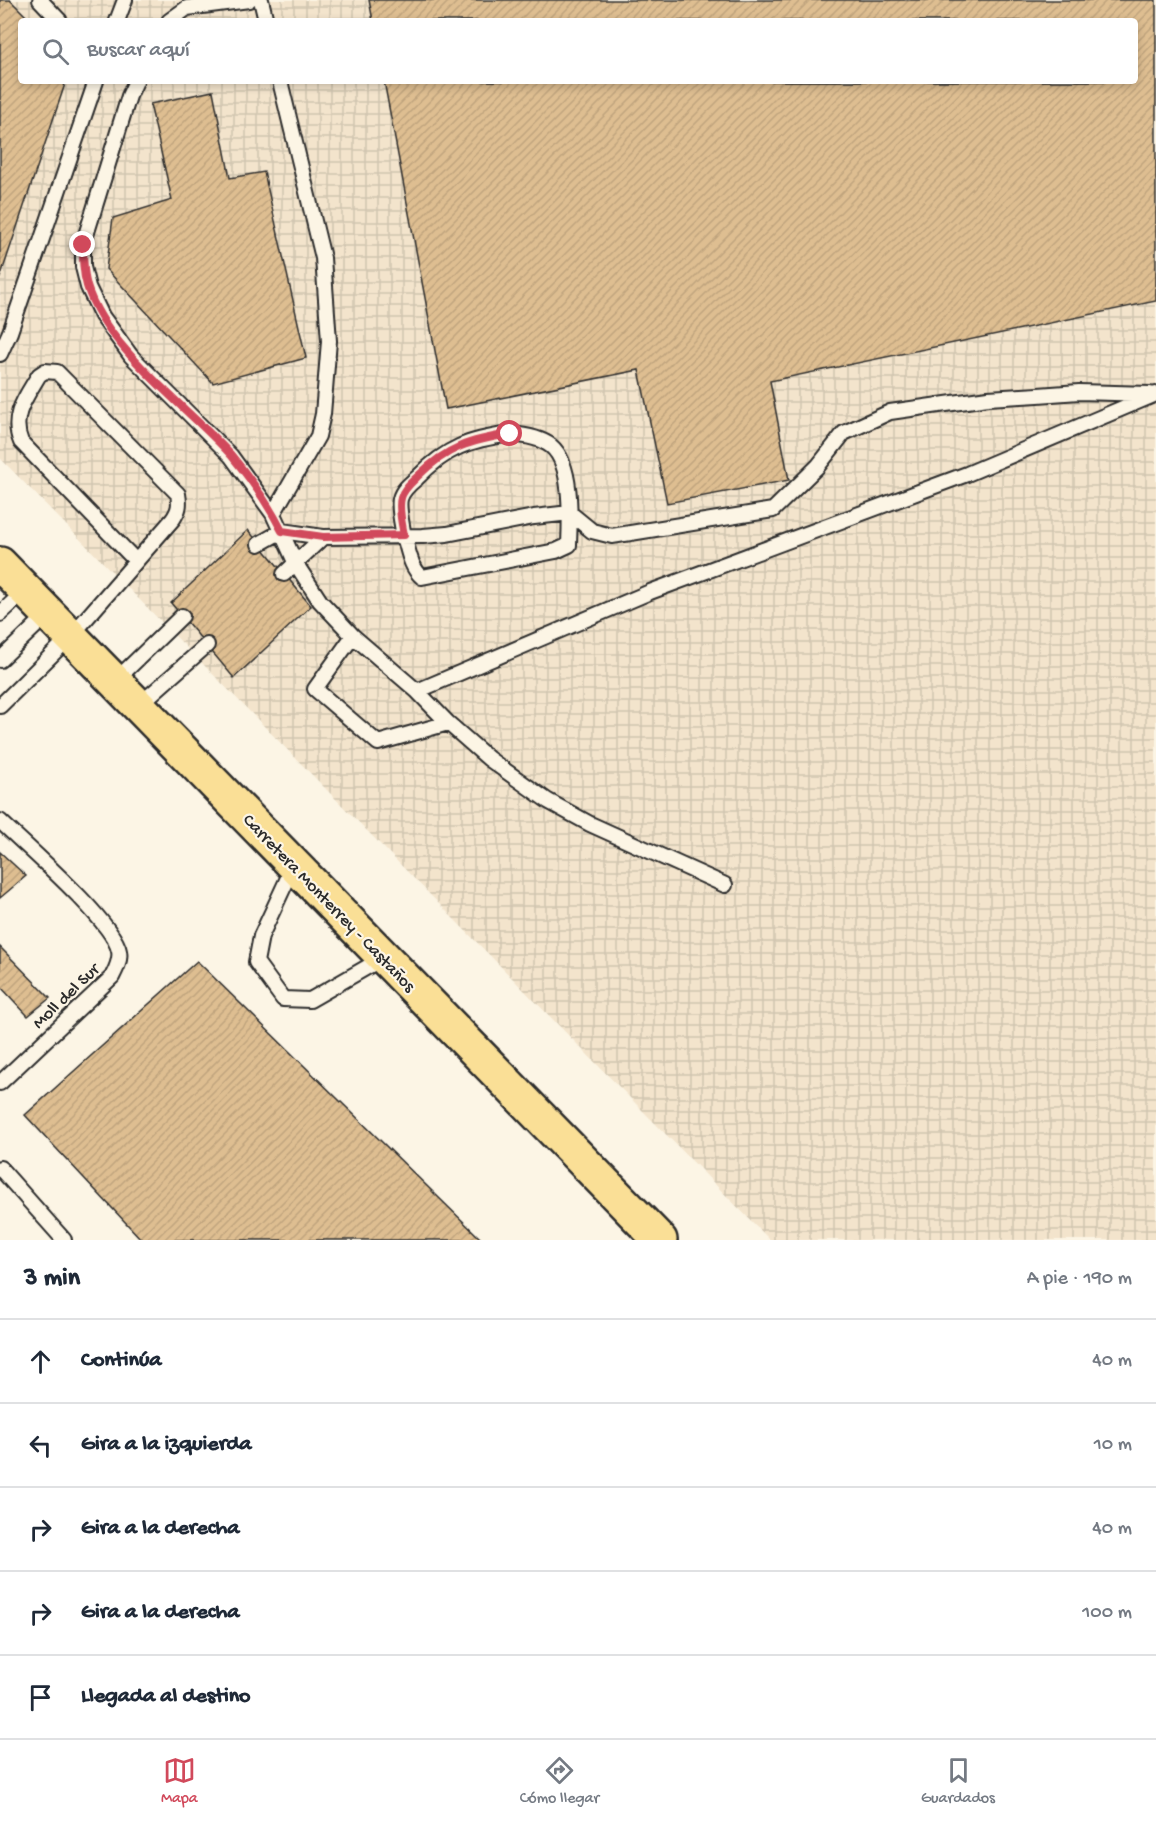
<!DOCTYPE html>
<html lang="es">
<meta charset="utf-8">
<style>
:root{--surface:#fff;--page:#f6f6f7;--text:#1f2937;--muted:#747a83;--line:#e0e1e3;--accent:#d1495b}
body{margin:0;font-family:"Gochi Hand",sans-serif;background:var(--page);color:var(--text)}
.stop{position:absolute;width:18px;height:18px;margin:-14px;border:4px solid #d1495b;border-radius:50%;background:#fff}
.stop.end{background:#d1495b;border-color:#fff;box-shadow:0 2px 6px #0008}
.list{margin:0;padding:0;list-style:none}
h2{display:flex;justify-content:space-between;align-items:center;height:78px;margin:0;padding:0 24px;font-size:26px}
h2 small{font-size:20px;font-weight:400;color:var(--muted)}
.list li{display:grid;grid-template-columns:39px 1fr auto;gap:18px;align-items:center;box-sizing:border-box;height:84px;padding:0 24px;border-top:2px solid var(--line)}
.list b{display:block;font-size:22px;white-space:nowrap}
.list em{font-size:20px;font-style:normal;color:var(--muted)}
.icon{flex:none;width:33px;height:33px;fill:none;stroke:currentColor;stroke-width:2;stroke-linecap:round;stroke-linejoin:round}
.map{position:relative;flex:none;width:1156px;height:1240px;overflow:hidden}
.search{position:absolute;background:var(--surface);box-shadow:0 3px 9px #0003;left:18px;right:18px;top:18px;height:66px;display:flex;align-items:center;gap:15px;box-sizing:border-box;padding:0 21px;border-radius:6px;color:var(--muted);font-size:22px}
.sheet{height:498px;background:var(--surface)}
nav{display:flex;justify-content:space-around;align-items:center;box-sizing:border-box;height:84px;border-top:2px solid var(--line);background:var(--surface);font-size:16px;color:var(--muted)}
nav a{display:grid;justify-items:center;gap:3px}
nav .on{color:var(--accent)}
.map>svg:first-child{display:block}
.industrial{fill:url(#industrial-grid);fill-rule:evenodd}
.building{fill:url(#building-hatch);stroke:#2b2b2b;stroke-width:1.5}
.lines{fill:none;stroke-linecap:round;stroke-linejoin:round}
.service-casing{stroke:#2b2b2b;stroke-width:18}
.primary-casing{stroke:#2b2b2b;stroke-width:38}
.service{stroke:#fcf5e5;stroke-width:14}
.primary{stroke:#fadf96;stroke-width:33}
.route{stroke:#d1495b;stroke-width:8}
.labels{text-anchor:middle;stroke-width:4.5;stroke-linejoin:round;paint-order:stroke}
.street-label{font-size:18px;fill:#2b2b2b;stroke:#fcf5e5}
</style>
<div class="map">
<svg width="1156" height="1240" viewBox="0 0 1156 1240">
<defs>
<pattern id="industrial-grid" width="8" height="8" patternUnits="userSpaceOnUse" patternTransform="scale(1.5)"><rect width="8" height="8" fill="#f3e4cc"/><path d="M0 4h8M4 0v8" fill="none" stroke="#d0c4af"/></pattern>
<pattern id="building-hatch" width="6" height="6" patternUnits="userSpaceOnUse" patternTransform="scale(1.5)"><rect width="6" height="6" fill="#debe91"/><path d="M-1 1l2-2M0 6l6-6M5 7l2-2" fill="none" stroke="#bfa37d"/></pattern>
</defs>
<rect width="100%" height="100%" fill="#fcf5e5"/>
<filter id="ink" filterUnits="userSpaceOnUse"><feTurbulence type="fractalNoise" baseFrequency=".0167" numOctaves="2"/><feDisplacementMap in="SourceGraphic" scale="12" xChannelSelector="R" yChannelSelector="G"/><feConvolveMatrix kernelMatrix="1 2 1 2 8 2 1 2 1" color-interpolation-filters="sRGB"/></filter>
<g filter="url(#ink)">
<path class="industrial" d="M0 0H1156V1240H770L0 458ZM21 21H1135V81H21Z"/>
<path class="building" d="M0 0H10L31 21H21V81H66L0 278Z
M369 0H1156V301L770 381 789 480 667 503 639 370 446 409 384 81H1135V21H373Z
M213 91 230 178 264 172 306 358 213 383 106 269 113 218 172 200 150 104Z
M248 530 311 606 234 678 171 603Z
M0 852 26 876 0 898Z
M0 947 50 998 28 1016 0 986Z
M197 961 482 1240H142L25 1115Z"/>
<g class="lines">
<g class="service-casing">
<path id="service" d="M40 0 60 21
M261 0 266 21
M117 21 125 0
M169 21 187 8 249 0
M136 81 129 96 83 245V267L88 287 102 316 131 356 231 456 273 514 296 564 320 601 353 636 417 691 650 592 967 474 1156 394
M0 354 10 332 96 81
M510 434C523 435 541 438 551 446 573 464 570 519 569 545L556 551 422 577C411 568 409 553 405 540 403 532 398 507 400 499 402 490 411 483 417 478 447 447 469 440 510 434Z
M273 514 318 436 323 414 329 341 323 258 280 81
M259 544 282 531 323 537 423 536 447 534 534 517 570 513 592 531 612 536 773 510 818 466 844 433 890 412 988 398 1038 395 1079 392 1150 394
M284 574 323 537
M0 614 26 590
M353 636 315 689 378 743 448 723
M0 660 48 614
M115 681 182 616
M417 691 448 723 489 759 548 801 590 824 725 885
M0 706 71 636 173 519C179 510 180 505 178 494L57 372 45 371 39 375C26 397 10 416 21 442L136 561
M138 706 207 645
M0 821C25 845 114 922 119 951 121 960 116 969 112 977L0 1083
M294 865 261 936 256 962 283 999 310 1000 383 958
M0 1168 64 1240"/>
</g>
<g class="primary-casing">
<path id="primary" d="M0 564 660 1240"/>
</g>
<use href="#service" class="service"/>
<use href="#primary" class="primary"/>
</g>
</g>
<g class="lines" filter="url(#ink)">
<path class="route" d="M83 245C83 259 83 272 87 286 106 349 188 407 231 455 250 478 269 505 282 531L323 537 404 535C402 524 398 508 401 498 403 489 412 482 418 476 447 447 471 440 510 434"/>
</g>
<g class="labels">
<g class="street-label">
<text transform="translate(330 902) rotate(46)" y="6">Carretera Monterrey - Castaños</text>
<text transform="translate(65 995) rotate(-44)" y="6">Moll del Sur</text>
</g>
</g>
</svg>
<div class="stop" style="left:510px;top:434px"></div>
<div class="stop end" style="left:83px;top:245px"></div>
<div class="search"><svg class="icon" aria-label="search" viewBox="0 0 24 24"><circle cx="10" cy="10" r="6"/><path d="M15 15l6 6"/></svg>Buscar aquí</div>
</div>
<section class="sheet">
<h2>3 min<small>A pie · 190 m</small></h2>
<ul class="list">
<li><svg class="icon" aria-label="ahead" viewBox="0 0 24 24"><path d="M12 20V5M6 11l6-6 6 6"/></svg><div><b>Continúa</b></div><em>40 m</em></li>
<li><svg class="icon" aria-label="left" viewBox="0 0 24 24"><path d="M17 20v-9H6M10 6l-5 5 5 5"/></svg><div><b>Gira a la izquierda</b></div><em>10 m</em></li>
<li><svg class="icon" aria-label="right" viewBox="0 0 24 24"><path d="M7 20v-9h11M14 6l5 5-5 5"/></svg><div><b>Gira a la derecha</b></div><em>40 m</em></li>
<li><svg class="icon" aria-label="right" viewBox="0 0 24 24"><path d="M7 20v-9h11M14 6l5 5-5 5"/></svg><div><b>Gira a la derecha</b></div><em>100 m</em></li>
<li><svg class="icon" aria-label="arrive" viewBox="0 0 24 24"><path d="M6 21V4h12l-3 4 3 4H6"/></svg><div><b>Llegada al destino</b></div></li>
</ul>
</section>
<nav>
<a class="on"><svg class="icon" aria-label="map" viewBox="0 0 24 24"><path d="M3 6l6-2 6 2 6-2v14l-6 2-6-2-6 2zM9 4v14M15 6v14"/></svg>Mapa</a>
<a><svg class="icon" aria-label="directions" viewBox="0 0 24 24"><path d="M12 3l9 9-9 9-9-9zM9 14v-3h6M13 9l2 2-2 2"/></svg>Cómo llegar</a>
<a><svg class="icon" aria-label="saved" viewBox="0 0 24 24"><path d="M7 4h10v16l-5-4-5 4z"/></svg>Guardados</a>
</nav>
